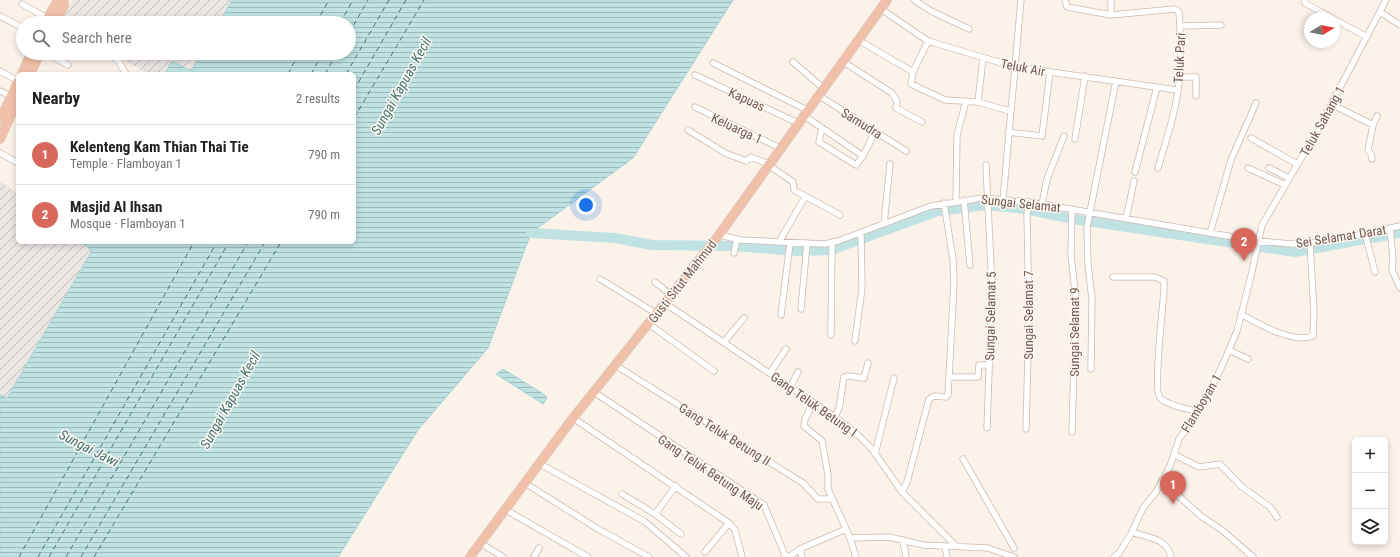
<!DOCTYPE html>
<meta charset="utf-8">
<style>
:root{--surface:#fff;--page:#f6f6f6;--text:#222;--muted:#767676;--line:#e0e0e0;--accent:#d8675c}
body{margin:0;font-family:"Roboto Condensed",sans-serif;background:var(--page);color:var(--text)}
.controls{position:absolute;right:12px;bottom:12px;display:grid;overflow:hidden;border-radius:6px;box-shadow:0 2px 6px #0003}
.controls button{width:36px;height:36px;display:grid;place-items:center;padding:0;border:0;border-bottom:1px solid var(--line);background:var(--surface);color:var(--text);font:20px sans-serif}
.compass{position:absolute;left:1304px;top:12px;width:36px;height:36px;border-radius:50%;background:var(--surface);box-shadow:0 2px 6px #0003;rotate:80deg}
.you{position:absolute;left:586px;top:205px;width:14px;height:14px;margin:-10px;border:3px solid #fff;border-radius:50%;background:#1a73e8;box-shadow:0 0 0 6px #1a73e833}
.badge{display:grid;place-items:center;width:26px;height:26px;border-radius:50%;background:var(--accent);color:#fff;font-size:13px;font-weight:700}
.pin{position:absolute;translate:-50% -33px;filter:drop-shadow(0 1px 2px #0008)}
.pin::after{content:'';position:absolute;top:21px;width:14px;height:12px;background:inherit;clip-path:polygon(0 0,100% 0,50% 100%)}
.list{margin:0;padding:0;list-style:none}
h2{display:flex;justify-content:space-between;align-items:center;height:52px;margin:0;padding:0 16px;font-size:17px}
h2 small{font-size:13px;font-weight:400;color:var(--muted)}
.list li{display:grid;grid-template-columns:26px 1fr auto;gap:12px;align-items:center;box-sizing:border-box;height:60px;padding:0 16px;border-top:1px solid var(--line)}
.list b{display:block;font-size:15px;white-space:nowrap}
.list p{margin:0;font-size:13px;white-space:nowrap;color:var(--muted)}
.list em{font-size:13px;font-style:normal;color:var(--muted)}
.icon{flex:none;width:22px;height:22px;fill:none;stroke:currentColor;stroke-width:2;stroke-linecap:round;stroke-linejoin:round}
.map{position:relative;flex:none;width:1400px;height:557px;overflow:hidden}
.search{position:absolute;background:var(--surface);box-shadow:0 2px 6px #0003;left:16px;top:16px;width:340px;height:44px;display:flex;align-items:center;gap:10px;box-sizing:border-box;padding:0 14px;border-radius:22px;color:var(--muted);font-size:15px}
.panel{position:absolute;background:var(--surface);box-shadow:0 2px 6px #0003;left:16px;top:72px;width:340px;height:172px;border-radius:6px}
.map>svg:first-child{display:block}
.industrial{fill:url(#industrial-furrows)}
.water{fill:url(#water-rules);stroke:#a7d3d4}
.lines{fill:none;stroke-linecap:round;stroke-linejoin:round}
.river{stroke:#c0e2e3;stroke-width:10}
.ferry{stroke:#457576;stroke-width:1;stroke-dasharray:5 4;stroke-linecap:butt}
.minor-casing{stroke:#ccbab1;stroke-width:7}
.trunk-casing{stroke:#d8d0ce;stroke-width:10}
.minor{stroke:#fff;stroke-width:5.5}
.trunk{stroke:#f0c0a9;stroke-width:9}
.labels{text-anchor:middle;stroke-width:3;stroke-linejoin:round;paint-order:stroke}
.street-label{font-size:13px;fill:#735850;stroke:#fdf7f1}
.water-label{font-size:14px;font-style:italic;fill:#457576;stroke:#fdf7f1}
</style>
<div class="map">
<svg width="1400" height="557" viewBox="0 0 1400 557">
<defs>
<pattern id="industrial-furrows" width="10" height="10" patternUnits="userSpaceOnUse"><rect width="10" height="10" fill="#ece6e3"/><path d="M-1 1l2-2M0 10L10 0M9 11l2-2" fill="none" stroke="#c4bdba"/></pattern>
<pattern id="water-rules" width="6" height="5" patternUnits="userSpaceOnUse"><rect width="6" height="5" fill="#c0e2e3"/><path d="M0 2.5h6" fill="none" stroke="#a0baba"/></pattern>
</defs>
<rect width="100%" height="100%" fill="#fbf2ea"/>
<path class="industrial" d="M72 0H232L219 23H62Z
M111 53H201L191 71 172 61 165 74H148Z
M0 181 18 194V242H82L92 249 7 398 0 395Z"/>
<path class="water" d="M232 0H733L633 158 531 233 488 348 418 430 338 557H0V395L7 398 92 250 80 242H354V74H165L172 61 191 71 201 53H349V23H219Z
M503 369 545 395 547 398 543 404 496 374Z"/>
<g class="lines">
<path class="river" d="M531 233 615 238 652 245 733 246 796 251 831 250 938 211 986 205 1025 209 1073 219 1295 252 1400 233"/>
<path class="ferry" d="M316 23 329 0
M340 23 353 0
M349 33 368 0
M288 74 299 53
M311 74 323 53
M325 74 337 53
M346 74 389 0
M354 90 406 0
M354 118 424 0
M19 557 194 242
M38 557 217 242
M49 557 229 242
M66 557 248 242
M81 557 265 242
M94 557 281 242"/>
<g class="minor-casing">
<path id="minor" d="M914 0 931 11 969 29
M1065 0 1067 7 1111 15 1175 9 1179 12C1181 35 1181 60 1179 83 1176 112 1166 140 1158 168
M1111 0V15
M1304 0 1305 3 1332 18
M22 4 47 18
M881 9 928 41 1015 67 1177 90
M1380 12 1400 25
M0 16 23 28
M1334 19 1367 37
M1181 26 1221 25
M858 40 913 72
M928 41 913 72 911 84 945 100 978 102 1010 111
M46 53 68 65
M109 53 119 62 126 74
M842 61 892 93 897 101 896 108 922 122
M793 62 823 88
M713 63 807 110
M0 71 18 81
M695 75 798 123
M1179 77H1196V96
M0 91 14 98
M818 95 906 151
M978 102 983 58
M1331 104 1373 125 1368 150 1371 154 1372 159
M695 107 780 148
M803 115 863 156
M1373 125 1377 116
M822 128 819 142 856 165 863 156 875 132
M688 130 725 153 746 161 751 157 769 164
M1008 132 1042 136 1050 72
M1251 138 1297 164
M1075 139 1085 76
M0 153 18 163
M768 165 793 182 794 190 840 215
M986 165 992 286 987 428
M1248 168 1285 185
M1269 168 1289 178
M1135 172 1157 87
M964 200 970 265
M1003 200 1021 0
M956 201 957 135 966 101
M1042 204 1047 179 1064 136
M1126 219 1134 181
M884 224 890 164
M1390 228 1393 259 1392 270 1400 288
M1210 233 1231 160 1256 103
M1365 233 1375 272
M719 235 741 240 825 244 838 241 931 206 983 198 1029 202 1210 233 1257 241 1292 244 1310 243 1340 239 1400 226
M779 242 805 197
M734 253 737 239
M1113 277H1155L1164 281V291C1163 305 1153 391 1160 398 1169 406 1186 408 1198 412
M600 279 657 314
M655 282 672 296
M666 304 835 417 859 436 872 449 902 492 956 546
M801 309 807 243
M1241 314C1259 324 1293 344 1313 336L1314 312 1310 243
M781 315 790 243
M649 324 714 371
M831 335 832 243
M855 341 862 288 861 233
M724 342 744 318
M1229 350 1248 359
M615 365 803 483 818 499H832
M1091 369 1092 299 1088 265 1087 227 1116 81
M770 373 786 349
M950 377H978L979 365H990
M790 388 798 372
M594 392 764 505 785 555 789 557 800 549 802 557
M813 403 805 419 804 426 822 441 828 475V489L850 538 889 537 923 545 988 548 1014 557
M835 417 839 408 844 377 848 376 864 378 868 363
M573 418 729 523 735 530 742 557
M1026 429 1029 315 1027 214 1029 202
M1072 432 1076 301 1071 255 1072 209
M875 454 894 378
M1175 455 1199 467 1220 464 1242 487 1270 507 1277 517
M963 459 1014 548
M540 464 644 521 686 557
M1162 481 1202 517 1222 530 1253 557
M525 483 598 529 649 557
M902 492 907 482 929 399 934 396 946 397 948 395 954 283 953 260 944 203
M622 494 655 514 676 486
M506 510 588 557
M655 514 681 534
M1132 532C1147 538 1167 537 1171 557
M850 538 856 557
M903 540 906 557
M480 543 503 557
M945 547 947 557
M800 549 846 529
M705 552 729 523
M534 557 539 548
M1114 557 1119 553 1132 532 1143 508 1156 492 1170 466 1179 439 1202 406 1222 366 1237 331 1251 276 1262 225 1317 131 1386 0"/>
</g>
<g class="trunk-casing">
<path id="trunk" d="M45 23 58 0
M55 23 64 6V0
M22 74 31 53
M30 74 40 53
M0 120 18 82
M0 139 18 100
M470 557 573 418 719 235 887 0"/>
</g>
<use href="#minor" class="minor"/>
<use href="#trunk" class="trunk"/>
</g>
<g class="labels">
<g class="street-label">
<text transform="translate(1179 58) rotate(-87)" y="5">Teluk Pari</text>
<text transform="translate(1023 67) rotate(11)" y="5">Teluk Air</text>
<text transform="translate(747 99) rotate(25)" y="5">Kapuas</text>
<text transform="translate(1322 121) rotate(-61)" y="5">Teluk Sahang 1</text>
<text transform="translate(862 123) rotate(32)" y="5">Samudra</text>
<text transform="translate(737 128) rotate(25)" y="5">Keluarga 1</text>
<text transform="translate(1021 203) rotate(6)" y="5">Sungai Selamat</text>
<text transform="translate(1341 236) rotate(-9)" y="5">Sei Selamat Darat</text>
<text transform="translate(682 281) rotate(-52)" y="5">Gusti Situt Mahmud</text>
<text transform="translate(1028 315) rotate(-90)" y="5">Sungai Selamat 7</text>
<text transform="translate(990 316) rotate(-89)" y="5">Sungai Selamat 5</text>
<text transform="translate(1074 332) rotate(-90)" y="5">Sungai Selamat 9</text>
<text transform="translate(1201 403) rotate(-59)" y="5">Flamboyan 1</text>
<text transform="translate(814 404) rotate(35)" y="5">Gang Teluk Betung I</text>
<text transform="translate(725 434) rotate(32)" y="5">Gang Teluk Betung II</text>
<text transform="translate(711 472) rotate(34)" y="5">Gang Teluk Betung Maju</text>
</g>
<g class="water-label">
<text transform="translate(401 86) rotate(-61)" y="5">Sungai Kapuas Kecil</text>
<text transform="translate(230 400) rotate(-61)" y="5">Sungai Kapuas Kecil</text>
<text transform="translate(89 448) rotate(27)" y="5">Sungai Jawi</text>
</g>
</g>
</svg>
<div class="controls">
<button>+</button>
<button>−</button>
<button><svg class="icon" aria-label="layers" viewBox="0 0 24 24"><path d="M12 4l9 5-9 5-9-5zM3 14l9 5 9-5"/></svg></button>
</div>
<svg class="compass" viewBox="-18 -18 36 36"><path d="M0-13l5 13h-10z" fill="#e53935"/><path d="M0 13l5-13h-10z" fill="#767676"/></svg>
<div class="you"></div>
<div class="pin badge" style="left:1173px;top:504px">1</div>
<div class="pin badge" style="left:1244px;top:261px">2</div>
<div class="search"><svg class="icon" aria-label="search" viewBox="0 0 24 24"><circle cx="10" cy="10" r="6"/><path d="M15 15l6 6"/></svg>Search here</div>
<section class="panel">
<h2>Nearby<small>2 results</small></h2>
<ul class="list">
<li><span class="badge">1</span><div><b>Kelenteng Kam Thian Thai Tie</b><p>Temple · Flamboyan 1</p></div><em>790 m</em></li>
<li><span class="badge">2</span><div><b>Masjid Al Ihsan</b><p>Mosque · Flamboyan 1</p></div><em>790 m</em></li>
</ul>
</section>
</div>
